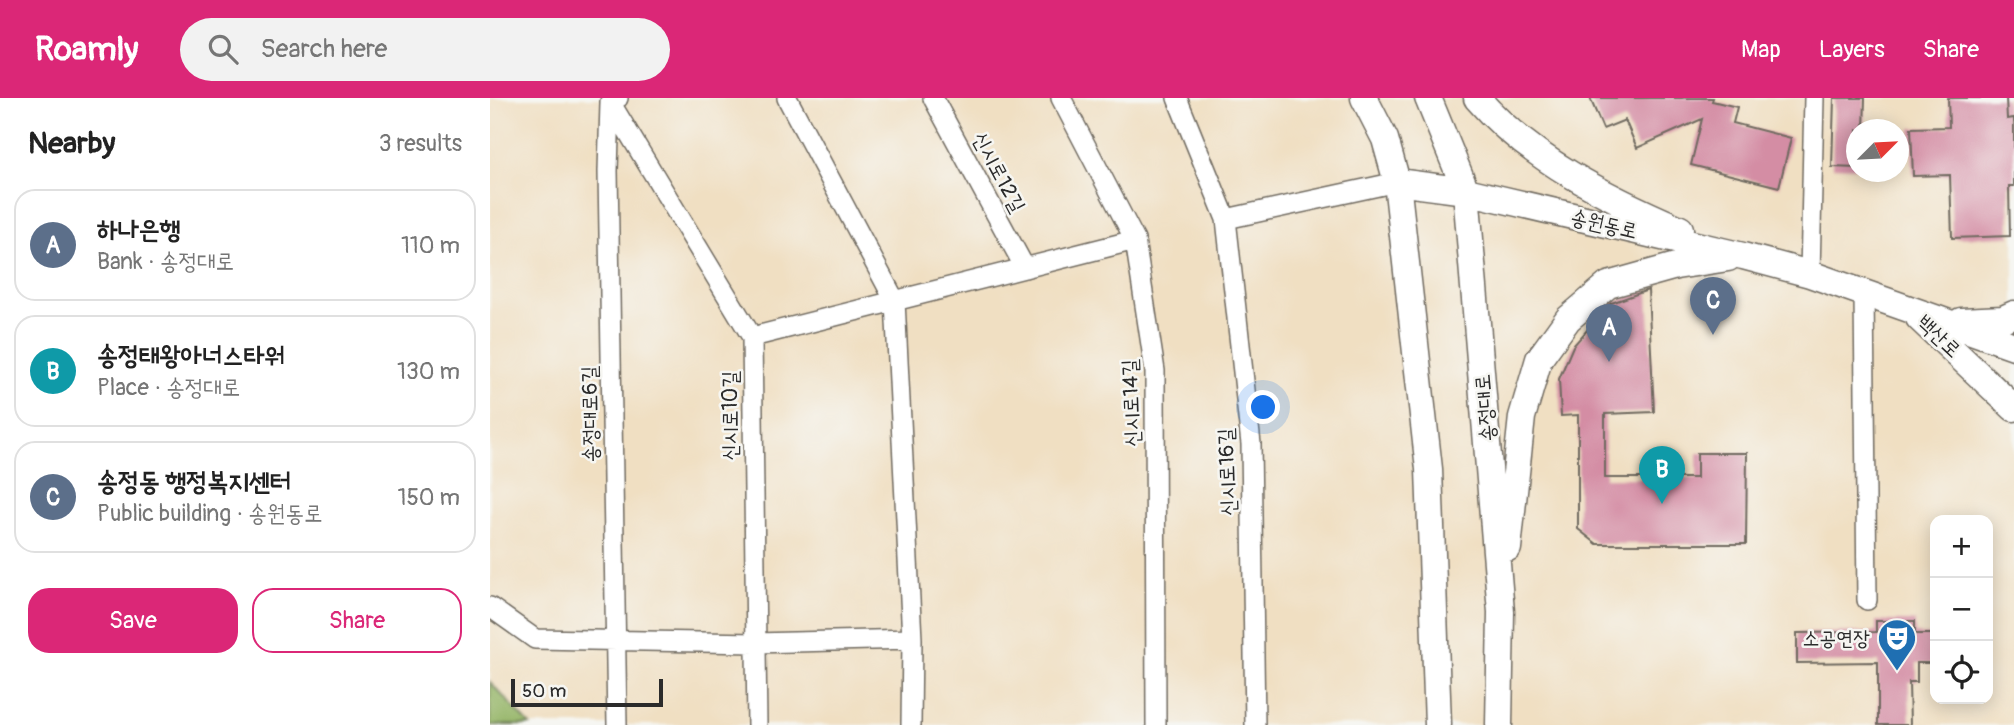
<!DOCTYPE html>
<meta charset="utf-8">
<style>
:root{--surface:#fff;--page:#f2f2f2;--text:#222;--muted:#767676;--line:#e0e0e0;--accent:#db2777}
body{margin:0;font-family:Pangolin,"Poor Story",sans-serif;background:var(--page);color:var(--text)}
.controls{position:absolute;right:21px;bottom:21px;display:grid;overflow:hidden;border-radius:14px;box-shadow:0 4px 18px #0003}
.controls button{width:63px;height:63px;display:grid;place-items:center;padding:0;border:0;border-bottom:2px solid var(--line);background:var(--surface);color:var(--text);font:35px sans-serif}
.compass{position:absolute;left:1356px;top:21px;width:63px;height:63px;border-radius:50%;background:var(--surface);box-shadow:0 4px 18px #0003;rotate:66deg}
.scale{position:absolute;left:21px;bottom:18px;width:152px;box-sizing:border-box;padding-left:7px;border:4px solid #2b2b2b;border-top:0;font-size:19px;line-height:24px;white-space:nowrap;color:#2b2b2b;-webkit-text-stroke:5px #f6f6f2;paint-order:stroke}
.you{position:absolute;left:774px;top:310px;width:24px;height:24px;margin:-18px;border:5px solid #fff;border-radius:50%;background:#1a73e8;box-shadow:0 0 0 10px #1a73e833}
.badge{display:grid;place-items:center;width:46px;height:46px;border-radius:50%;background:var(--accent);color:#fff;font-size:23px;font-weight:700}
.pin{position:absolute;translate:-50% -58px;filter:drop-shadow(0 2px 4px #0008)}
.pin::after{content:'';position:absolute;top:37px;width:24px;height:21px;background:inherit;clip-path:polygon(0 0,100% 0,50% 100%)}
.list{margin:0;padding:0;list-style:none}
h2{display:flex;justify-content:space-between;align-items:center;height:91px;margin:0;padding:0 28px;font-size:30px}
h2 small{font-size:23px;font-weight:400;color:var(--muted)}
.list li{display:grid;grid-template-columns:46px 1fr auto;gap:21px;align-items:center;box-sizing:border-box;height:112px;margin:0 14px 14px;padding:0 14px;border:2px solid var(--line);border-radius:21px}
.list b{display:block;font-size:26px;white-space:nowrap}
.list p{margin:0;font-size:23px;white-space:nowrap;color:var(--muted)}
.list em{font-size:23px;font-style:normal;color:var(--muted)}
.actions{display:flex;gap:14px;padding:21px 28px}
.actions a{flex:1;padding:16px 0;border:2px solid var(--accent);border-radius:21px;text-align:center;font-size:24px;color:var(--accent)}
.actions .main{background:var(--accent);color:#fff}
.icon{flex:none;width:38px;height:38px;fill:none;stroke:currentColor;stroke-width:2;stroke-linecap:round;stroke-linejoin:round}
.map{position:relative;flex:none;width:1524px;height:627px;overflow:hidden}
header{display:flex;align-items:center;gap:42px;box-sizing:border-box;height:98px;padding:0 35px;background:var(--accent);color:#fff}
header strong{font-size:33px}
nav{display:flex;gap:38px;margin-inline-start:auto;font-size:24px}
.search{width:490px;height:63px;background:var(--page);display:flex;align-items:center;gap:18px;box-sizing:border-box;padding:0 24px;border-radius:38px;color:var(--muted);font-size:26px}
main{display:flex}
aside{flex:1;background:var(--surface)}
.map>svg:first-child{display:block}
.forest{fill:#95b568;stroke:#60704a;stroke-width:2}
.building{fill:#d48da4}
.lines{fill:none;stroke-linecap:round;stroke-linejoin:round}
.street-casing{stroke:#706a60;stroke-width:22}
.secondary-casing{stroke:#706a60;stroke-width:29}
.street{stroke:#fff;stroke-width:19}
.secondary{stroke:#fff;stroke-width:26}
.labels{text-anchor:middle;stroke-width:5;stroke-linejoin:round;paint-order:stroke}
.street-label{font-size:21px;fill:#2b2b2b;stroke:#f6f6f2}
.poi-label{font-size:21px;fill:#2b2b2b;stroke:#f6f6f2;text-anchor:end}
</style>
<header>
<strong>Roamly</strong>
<div class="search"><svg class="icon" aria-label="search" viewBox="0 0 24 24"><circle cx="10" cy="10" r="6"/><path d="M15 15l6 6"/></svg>Search here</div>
<nav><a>Map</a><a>Layers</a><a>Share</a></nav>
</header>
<main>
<aside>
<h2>Nearby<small>3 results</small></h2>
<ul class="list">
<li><span class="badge" style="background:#5c6f8a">A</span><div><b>하나은행</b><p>Bank · 송정대로</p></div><em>110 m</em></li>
<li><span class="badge" style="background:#0f9aa8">B</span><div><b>송정태왕아너스타워</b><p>Place · 송정대로</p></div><em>130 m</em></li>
<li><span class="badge" style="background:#5c6f8a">C</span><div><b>송정동 행정복지센터</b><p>Public building · 송원동로</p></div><em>150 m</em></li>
</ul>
<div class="actions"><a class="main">Save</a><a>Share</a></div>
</aside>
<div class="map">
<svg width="1524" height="627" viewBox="0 0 1524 627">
<rect width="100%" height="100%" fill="#f6f6f2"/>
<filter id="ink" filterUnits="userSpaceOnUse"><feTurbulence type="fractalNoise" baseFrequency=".0143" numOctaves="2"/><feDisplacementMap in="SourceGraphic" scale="14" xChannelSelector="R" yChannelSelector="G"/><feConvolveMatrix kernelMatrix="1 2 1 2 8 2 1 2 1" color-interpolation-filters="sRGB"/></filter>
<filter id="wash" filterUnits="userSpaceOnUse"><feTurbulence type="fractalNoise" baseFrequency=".00686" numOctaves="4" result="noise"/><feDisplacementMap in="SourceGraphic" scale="28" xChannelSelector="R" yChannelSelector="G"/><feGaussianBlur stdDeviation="1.57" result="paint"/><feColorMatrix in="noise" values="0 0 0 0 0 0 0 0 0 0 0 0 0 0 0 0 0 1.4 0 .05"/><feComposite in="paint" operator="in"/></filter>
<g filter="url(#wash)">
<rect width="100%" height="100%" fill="#f0dfc2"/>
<path class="forest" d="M0 584 40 627H0Z"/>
<g id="blocks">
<path class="building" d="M1100 0H1223L1222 3 1247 9 1243 25 1301 40 1289 89 1201 67 1212 21 1147 50 1135 22 1113 31Z
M1344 0H1375L1374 32H1367V70L1342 69Z
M1458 0H1516L1517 21 1524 20V88H1519L1520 138 1462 140 1460 77 1423 78 1421 30 1459 29Z
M1158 192 1164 314 1115 316V380H1207V355H1257L1256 446H1107L1088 431V317L1071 318 1069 281 1083 248 1121 205Z
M1386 523H1425V536H1445V565H1427V584H1419L1420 627H1388V564L1307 565V535L1386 534Z"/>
</g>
</g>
<g filter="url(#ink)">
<use href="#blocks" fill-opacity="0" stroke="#706a60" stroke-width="2"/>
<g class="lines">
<g class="street-casing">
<path id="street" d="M297 0 405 203 422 541 421 627
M443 0 535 170
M571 0 645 142 665 273 666 627
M687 0 736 121 761 346 765 627
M120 4 262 239
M736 121 907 84
M1320 176 1324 0
M1374 195 1377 502
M262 239 645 142
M262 239 267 627
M0 509 45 541 265 545 422 541
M127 627 118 73 120 5 128 0"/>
</g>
<g class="secondary-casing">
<path id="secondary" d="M874 0 895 41 907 84 939 371 948 627
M938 0 976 93 1011 514 1009 627
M987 0C1038 60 1118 100 1190 131
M907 84 976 93 1253 158 1320 176 1524 248
M1429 220 1524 310
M1471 223 1513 221 1524 216
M1018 450 1032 319 1049 261 1078 221 1118 187 1186 168 1238 160"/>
</g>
<use href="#street" class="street"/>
<use href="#secondary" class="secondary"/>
</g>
</g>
<defs>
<g id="theatre-pin" transform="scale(2.0125)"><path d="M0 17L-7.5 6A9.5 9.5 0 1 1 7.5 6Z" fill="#1f6fb2" stroke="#f6f6f2"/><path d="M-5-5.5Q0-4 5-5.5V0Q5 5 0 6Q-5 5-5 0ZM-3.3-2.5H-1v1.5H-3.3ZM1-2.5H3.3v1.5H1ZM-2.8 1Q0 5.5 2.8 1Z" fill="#fff"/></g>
</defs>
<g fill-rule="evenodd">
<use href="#theatre-pin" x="1407" y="540"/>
</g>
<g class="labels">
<g class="street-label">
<text transform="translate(509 74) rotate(62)" y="7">신시로12길</text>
<text transform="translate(1114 126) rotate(13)" y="7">송원동로</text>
<text transform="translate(1449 238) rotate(43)" y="7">백산로</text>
<text transform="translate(641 305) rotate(-92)" y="7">신시로14길</text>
<text transform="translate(995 310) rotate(-95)" y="7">송정대로</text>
<text transform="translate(100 316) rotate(-91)" y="7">송정대로6길</text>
<text transform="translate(240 318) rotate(-90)" y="7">신시로10길</text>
<text transform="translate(737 374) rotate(-92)" y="7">신시로16길</text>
</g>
<g class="poi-label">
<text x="1380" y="547">소공연장</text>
</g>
</g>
</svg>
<div class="controls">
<button>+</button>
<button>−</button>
<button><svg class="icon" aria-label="locate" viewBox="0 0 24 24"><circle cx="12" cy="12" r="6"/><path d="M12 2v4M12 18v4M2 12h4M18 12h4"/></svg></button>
</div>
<svg class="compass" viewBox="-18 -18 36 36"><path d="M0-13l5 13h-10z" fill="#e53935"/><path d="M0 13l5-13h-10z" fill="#767676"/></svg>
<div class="scale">50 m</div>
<div class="you"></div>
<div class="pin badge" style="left:1119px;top:264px;background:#5c6f8a">A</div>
<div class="pin badge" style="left:1172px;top:406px;background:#0f9aa8">B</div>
<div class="pin badge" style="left:1223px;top:237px;background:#5c6f8a">C</div>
</div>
</main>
